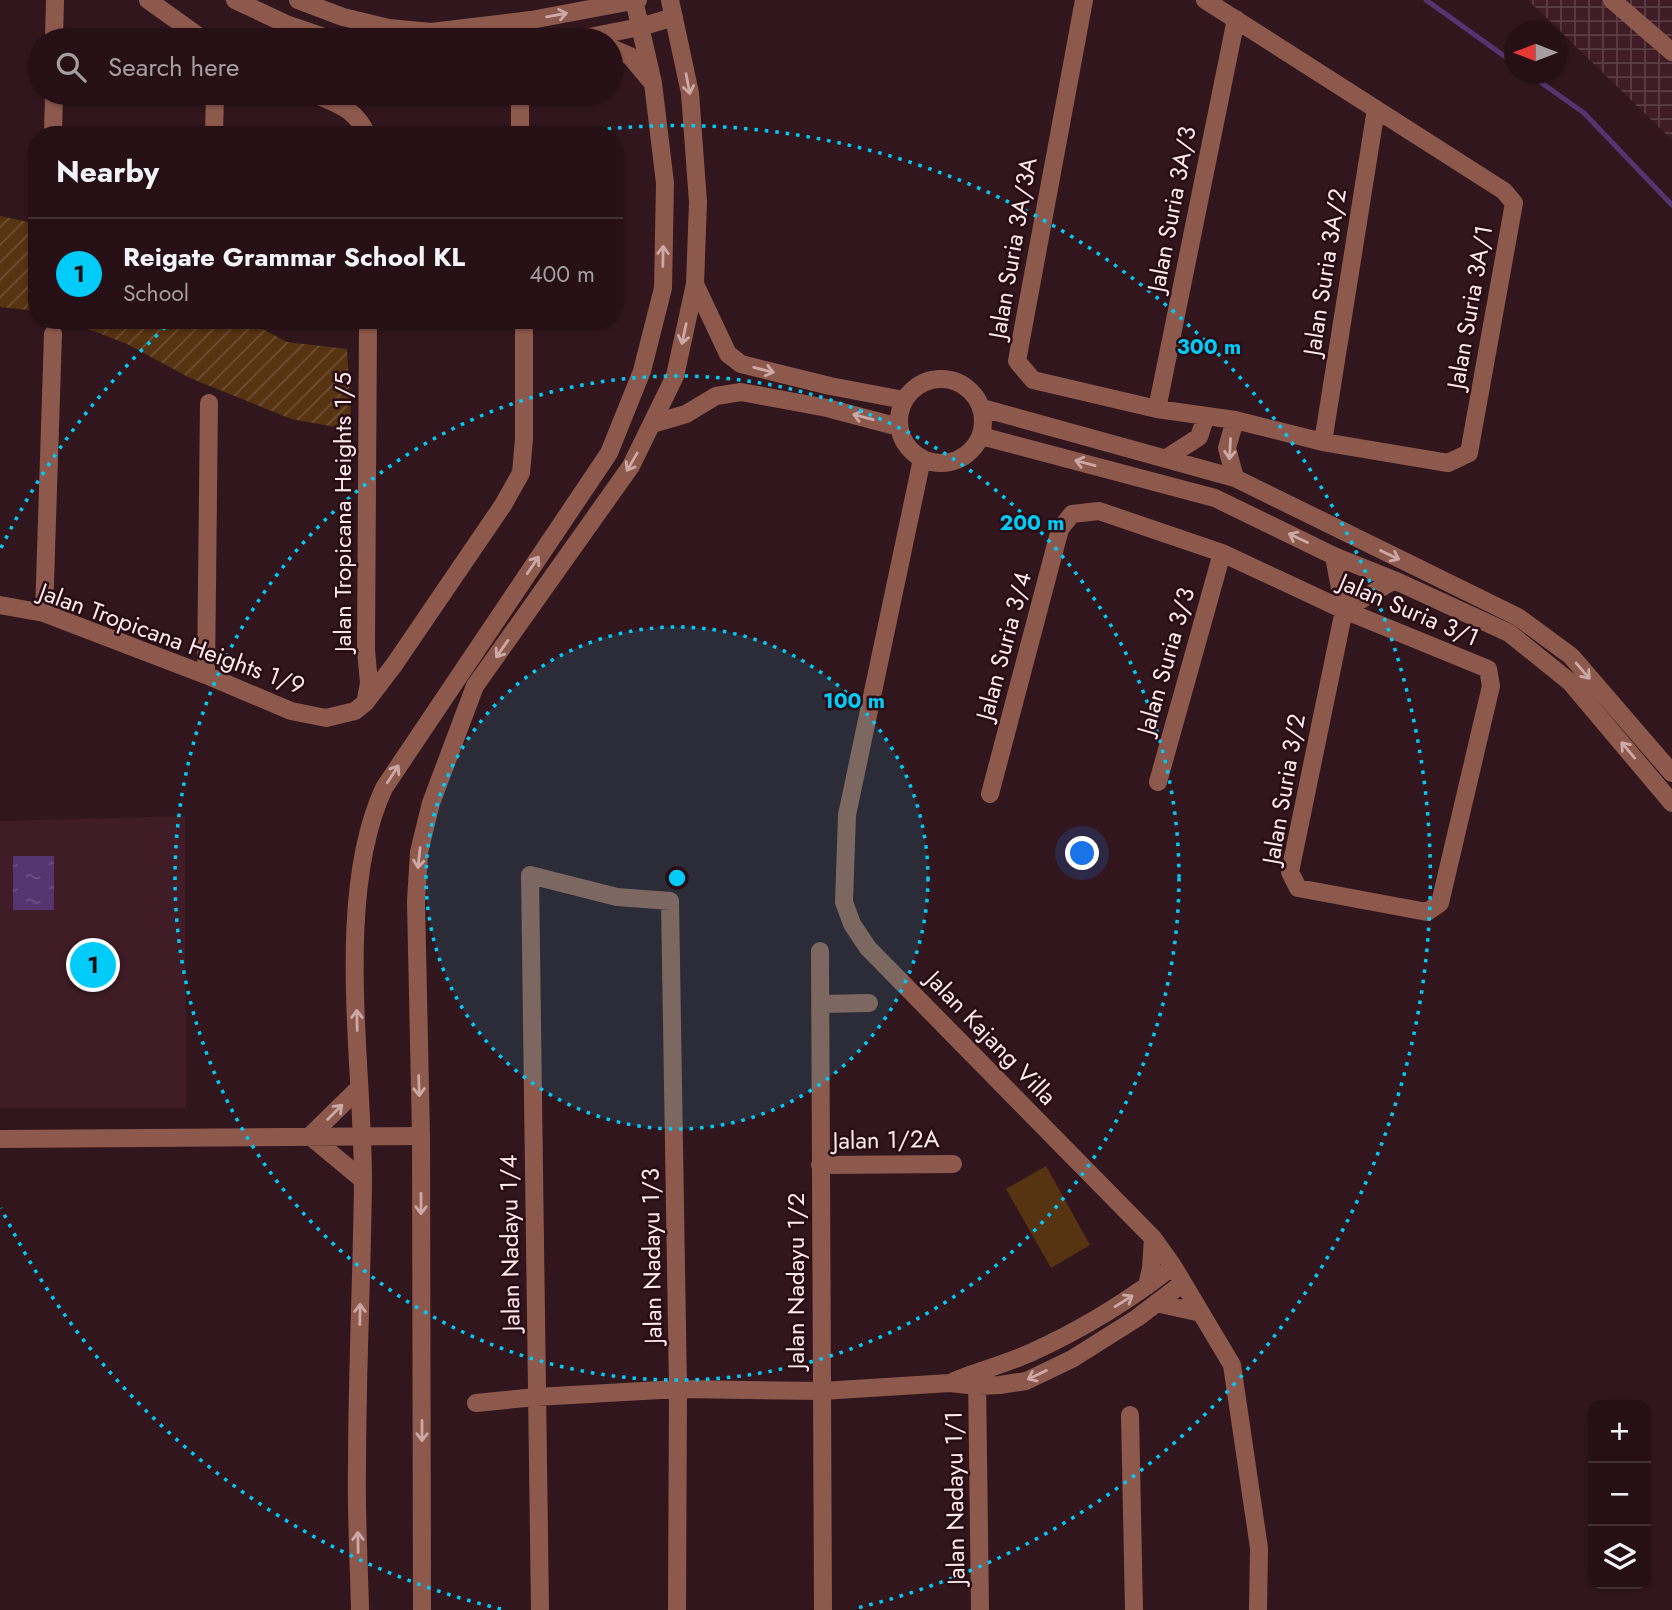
<!DOCTYPE html>
<meta charset="utf-8">
<style>
:root{--surface:#261016;--page:#321e23;--text:#f1f3f6;--muted:#a49da1;--line:#423035;--accent:#00cbf9}
body{margin:0;font-family:Jost,sans-serif;background:var(--page);color:var(--text)}
.controls{position:absolute;right:21px;bottom:21px;display:grid;overflow:hidden;border-radius:14px;box-shadow:0 2px 5px #0004}
.controls button{width:63px;height:63px;display:grid;place-items:center;padding:0;border:0;border-bottom:2px solid var(--line);background:var(--surface);color:var(--text);font:35px sans-serif}
.compass{position:absolute;left:1504px;top:21px;width:63px;height:63px;border-radius:50%;background:var(--surface);box-shadow:0 2px 5px #0004;rotate:270deg}
.you{position:absolute;left:1083px;top:854px;width:24px;height:24px;margin:-18px;border:5px solid #fff;border-radius:50%;background:#1a73e8;box-shadow:0 0 0 10px #1a73e833}
.badge{display:grid;place-items:center;width:46px;height:46px;border-radius:50%;background:var(--accent);color:#111;font-size:23px;font-weight:700}
.pin{position:absolute;translate:-50% -50%;border:4px solid #fff;box-shadow:0 2px 7px #0006}
.list{margin:0;padding:0;list-style:none}
h2{display:flex;justify-content:space-between;align-items:center;height:91px;margin:0;padding:0 28px;font-size:30px}
h2 small{font-size:23px;font-weight:400;color:var(--muted)}
.list li{display:grid;grid-template-columns:46px 1fr auto;gap:21px;align-items:center;box-sizing:border-box;height:112px;padding:0 28px;border-top:2px solid var(--line)}
.list b{display:block;font-size:26px;white-space:nowrap}
.list p{margin:0;font-size:23px;white-space:nowrap;color:var(--muted)}
.list em{font-size:23px;font-style:normal;color:var(--muted)}
.icon{flex:none;width:38px;height:38px;fill:none;stroke:currentColor;stroke-width:2;stroke-linecap:round;stroke-linejoin:round}
.map{position:relative;flex:none;width:1672px;height:1610px;overflow:hidden}
.search{position:absolute;background:var(--surface);box-shadow:0 2px 5px #0004;left:28px;top:28px;width:595px;height:77px;display:flex;align-items:center;gap:18px;box-sizing:border-box;padding:0 24px;border-radius:38px;color:var(--muted);font-size:26px}
.panel{position:absolute;background:var(--surface);box-shadow:0 2px 5px #0004;left:28px;top:126px;width:595px;height:203px;border-radius:28px}
.map>svg:first-child{display:block}
.built{fill:#3f1c26}
.industrial{fill:url(#industrial-grid)}
.grass{fill:#563311}
.garden{fill:url(#garden-furrows)}
.water{fill:url(#water-ripples)}
.lines{fill:none;stroke-linecap:round;stroke-linejoin:round}
.stream{stroke:#553470;stroke-width:5}
.minor{stroke:#8e594d;stroke-width:18}
.tertiary{stroke:#8e594d;stroke-width:18}
.oneway{stroke:#cca9a6}
.ring{fill:none;stroke:#00cbf9;stroke-width:3.5;stroke-dasharray:3.5 7}
.labels{text-anchor:middle;stroke-width:5;stroke-linejoin:round;paint-order:stroke}
.street-label{font-size:24px;fill:#ffeaee;stroke:#280d14}
.centre{fill:#00cbf9;stroke:#280d14;stroke-width:3.5}
.ring-label{font-size:21px;text-anchor:middle;font-weight:bold;fill:#00cbf9;stroke:#280d14;stroke-width:5;stroke-linejoin:round;paint-order:stroke}
</style>
<div class="map">
<svg width="1672" height="1610" viewBox="0 0 1672 1610">
<defs>
<pattern id="industrial-grid" width="8" height="8" patternUnits="userSpaceOnUse" patternTransform="scale(1.75)"><rect width="8" height="8" fill="#3f1c26"/><path d="M0 4h8M4 0v8" fill="none" stroke="#5c3d46"/></pattern>
<pattern id="garden-furrows" width="10" height="10" patternUnits="userSpaceOnUse" patternTransform="scale(1.75)"><rect width="10" height="10" fill="#563311"/><path d="M-1 1l2-2M0 10L10 0M9 11l2-2" fill="none" stroke="#6f5134"/></pattern>
<pattern id="water-ripples" width="26" height="14" patternUnits="userSpaceOnUse" patternTransform="scale(1.75)"><rect width="26" height="14" fill="#553470"/><path d="M2 4q2-2 4 0t4 0M15 11q2-2 4 0t4 0" fill="none" stroke="#6e5285"/></pattern>
</defs>
<rect width="100%" height="100%" fill="#32161d"/>
<path class="built" d="M185 816 186 1108H0V821Z"/>
<path class="industrial" d="M1528 0H1672V140Z"/>
<path class="grass" d="M1046 1166 1090 1245 1051 1268 1006 1189Z"/>
<path class="garden" d="M0 216 37 224V311L0 307Z
M65 320H246L287 342 347 349 352 430 291 419 190 378 127 344Z"/>
<path class="water" d="M13 856H54V910H13Z"/>
<g class="lines">
<path class="stream" d="M1426 0 1514 63
M1529 74 1584 113 1672 205"/>
<path class="minor" d="M148 0 204 40
M1084 0 1017 361 1033 380 1157 409 1235 420 1323 442 1448 463 1469 453 1514 203 1504 191 1205 0
M1612 0 1672 52
M54 40 55 0
M312 93C336 104 356 108 367 135
M520 101V135
M53 135 54 93
M214 135 215 93
M695 284 728 354 741 364 830 386 904 400
M899 421a42 42 0 1 1 84 0a42 42 0 1 1-84 0Z
M982 408 1235 478 1518 617 1571 656 1672 773
M1157 409 1236 19
M652 424 686 414 716 396 741 392 827 408 899 427
M981 436 1215 498 1334 556 1394 580 1509 633 1570 682 1672 803
M1323 442 1376 109
M1168 457 1199 437 1206 416
M922 459 847 815 844 902 852 924 868 948 1153 1238 1173 1266 1232 1365 1259 1548 1258 1610
M1235 478 1227 448 1235 420
M0 605 44 613 206 675 291 711 326 718 355 711 365 703 394 665 503 505 521 473 524 439V320
M1344 610 1394 580
M44 613 53 334
M206 675 209 403
M366 699 369 683 366 650 368 320
M1158 782 1222 553
M990 794 1060 529 1072 514 1099 511 1222 553 1344 610 1488 669 1491 686 1440 903 1427 912 1298 888 1290 872 1344 610 1334 556
M820 951 823 1610
M821 1004 869 1003
M310 1136 359 1088
M310 1136 363 1180
M0 1139 421 1136
M820 1165 953 1164
M1147 1286 1151 1268 1153 1238
M1156 1303 1201 1313
M977 1376 980 1610
M954 1381C979 1371 1005 1364 1030 1353 1081 1330 1129 1301 1173 1266
M476 1403 536 1397 678 1389 822 1391 950 1383 978 1386 1000 1385 1026 1381 1072 1359 1137 1318 1183 1283
M1130 1415 1134 1610
M540 1610 530 875 617 897 670 901 678 1389 677 1610"/>
<path class="tertiary" d="M235 0 286 24 333 40
M298 0 343 17 389 28 431 32 531 20 638 0
M574 40 640 27 674 17
M611 48 630 56 650 80
M360 1610C359 1562 356 1515 357 1467 357 1372 362 1276 363 1181 363 1063 334 896 384 788L609 453 642 371 663 288 665 183 653 83 634 0
M422 1610 421 1136 416 901 419 852 431 803 475 686 631 466 675 376 695 284 698 202 690 93 670 0"/>
</g>
<defs><path id="oneway-shaft" d="M-6 0H5M1.5-3L5.5 0L1.5 3" fill="none" stroke-width="1.6" stroke-linecap="round" stroke-linejoin="round" transform="scale(1.75)"/></defs>
<g class="oneway">
<use href="#oneway-shaft" transform="translate(557 15) rotate(-10)"/>
<use href="#oneway-shaft" transform="translate(688 84) rotate(79)"/>
<use href="#oneway-shaft" transform="translate(663 256) rotate(-89)"/>
<use href="#oneway-shaft" transform="translate(684 334) rotate(102)"/>
<use href="#oneway-shaft" transform="translate(764 370) rotate(14)"/>
<use href="#oneway-shaft" transform="translate(863 417) rotate(-165)"/>
<use href="#oneway-shaft" transform="translate(1230 449) rotate(93)"/>
<use href="#oneway-shaft" transform="translate(632 462) rotate(120)"/>
<use href="#oneway-shaft" transform="translate(1085 463) rotate(-165)"/>
<use href="#oneway-shaft" transform="translate(1298 538) rotate(-154)"/>
<use href="#oneway-shaft" transform="translate(1390 555) rotate(25)"/>
<use href="#oneway-shaft" transform="translate(533 565) rotate(-56)"/>
<use href="#oneway-shaft" transform="translate(502 649) rotate(125)"/>
<use href="#oneway-shaft" transform="translate(1583 671) rotate(49)"/>
<use href="#oneway-shaft" transform="translate(1628 750) rotate(-130)"/>
<use href="#oneway-shaft" transform="translate(393 774) rotate(-57)"/>
<use href="#oneway-shaft" transform="translate(419 858) rotate(96)"/>
<use href="#oneway-shaft" transform="translate(357 1020) rotate(-91)"/>
<use href="#oneway-shaft" transform="translate(419 1086) rotate(88)"/>
<use href="#oneway-shaft" transform="translate(335 1112) rotate(-45)"/>
<use href="#oneway-shaft" transform="translate(421 1204) rotate(90)"/>
<use href="#oneway-shaft" transform="translate(1124 1301) rotate(-32)"/>
<use href="#oneway-shaft" transform="translate(360 1314) rotate(-89)"/>
<use href="#oneway-shaft" transform="translate(1037 1375) rotate(154)"/>
<use href="#oneway-shaft" transform="translate(422 1431) rotate(90)"/>
<use href="#oneway-shaft" transform="translate(358 1542) rotate(-91)"/>
</g>
<circle cx="677" cy="878" r="251" fill="#00cbf9" fill-opacity=".12"/>
<g class="ring">
<circle cx="677" cy="878" r="251"/>
<circle cx="677" cy="878" r="502"/>
<path d="M501 1609A752 752 0 0 1 1 1208M1 548A752 752 0 0 1 169 324M566 134A752 752 0 0 1 853 1609"/>
</g>
<g class="labels">
<g class="street-label">
<text transform="translate(1172 209) rotate(-79)" y="8">Jalan Suria 3A/3</text>
<text transform="translate(1013 248) rotate(-80)" y="8">Jalan Suria 3A/3A</text>
<text transform="translate(1325 272) rotate(-81)" y="8">Jalan Suria 3A/2</text>
<text transform="translate(1470 307) rotate(-80)" y="8">Jalan Suria 3A/1</text>
<text transform="translate(343 512) rotate(-90)" y="8">Jalan Tropicana Heights 1/5</text>
<text transform="translate(1409 610) rotate(23)" y="8">Jalan Suria 3/1</text>
<text transform="translate(172 639) rotate(20)" y="8">Jalan Tropicana Heights 1/9</text>
<text transform="translate(1004 646) rotate(-75)" y="8">Jalan Suria 3/4</text>
<text transform="translate(1166 661) rotate(-74)" y="8">Jalan Suria 3/3</text>
<text transform="translate(1284 789) rotate(-80)" y="8">Jalan Suria 3/2</text>
<text transform="translate(991 1038) rotate(46)" y="8">Jalan Kajang Villa</text>
<text transform="translate(886 1140) rotate(-1)" y="8">Jalan 1/2A</text>
<text transform="translate(510 1243) rotate(-91)" y="8">Jalan Nadayu 1/4</text>
<text transform="translate(652 1256) rotate(-91)" y="8">Jalan Nadayu 1/3</text>
<text transform="translate(796 1281) rotate(-90)" y="8">Jalan Nadayu 1/2</text>
<text transform="translate(955 1498) rotate(-91)" y="8">Jalan Nadayu 1/1</text>
</g>
</g>
<circle cx="677" cy="878" r="10" class="centre"/>
<g class="ring-label">
<text x="1209" y="354">300 m</text>
<text x="1032" y="530">200 m</text>
<text x="854" y="708">100 m</text>
</g>
</svg>
<div class="controls">
<button>+</button>
<button>−</button>
<button><svg class="icon" aria-label="layers" viewBox="0 0 24 24"><path d="M12 4l9 5-9 5-9-5zM3 14l9 5 9-5"/></svg></button>
</div>
<svg class="compass" viewBox="-18 -18 36 36"><path d="M0-13l5 13h-10z" fill="#e53935"/><path d="M0 13l5-13h-10z" fill="#a49da1"/></svg>
<div class="you"></div>
<div class="pin badge" style="left:93px;top:965px">1</div>
<div class="search"><svg class="icon" aria-label="search" viewBox="0 0 24 24"><circle cx="10" cy="10" r="6"/><path d="M15 15l6 6"/></svg>Search here</div>
<section class="panel">
<h2>Nearby<small></small></h2>
<ul class="list">
<li><span class="badge">1</span><div><b>Reigate Grammar School KL</b><p>School</p></div><em>400 m</em></li>
</ul>
</section>
</div>
